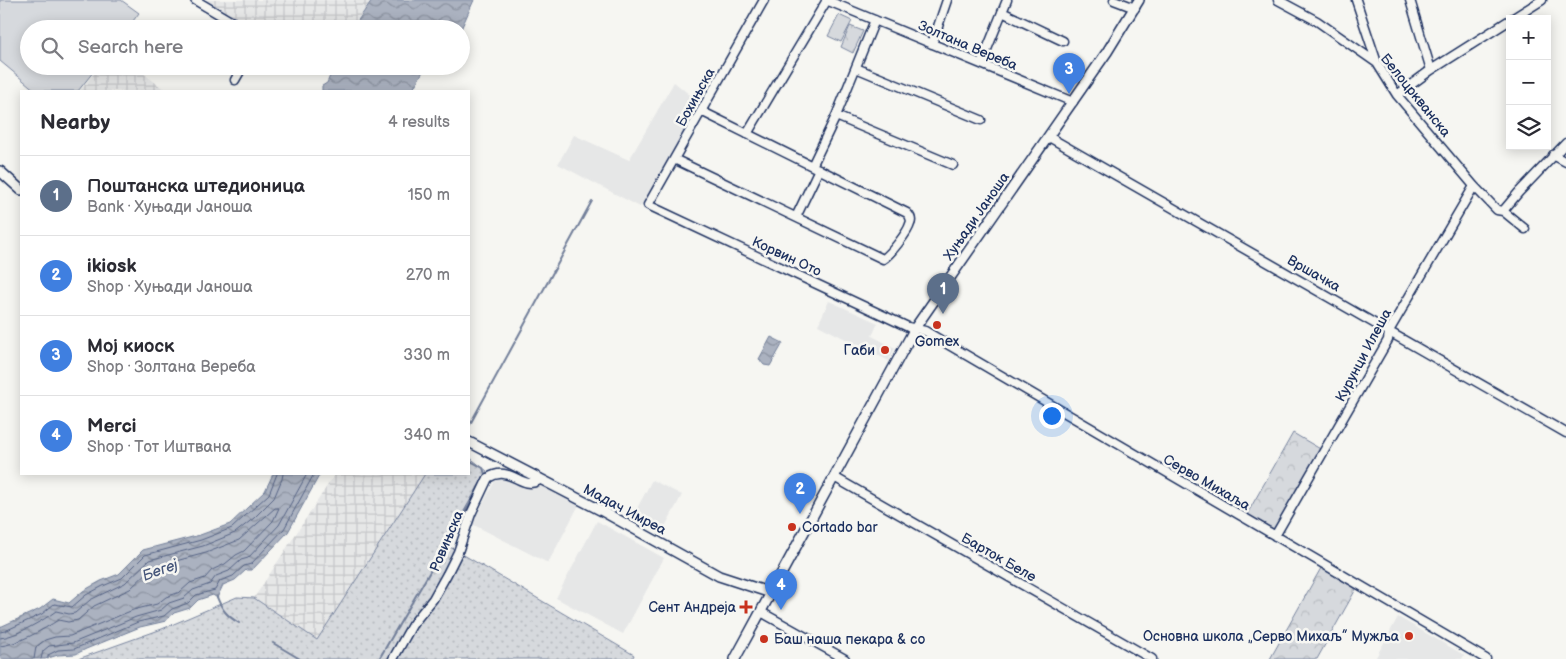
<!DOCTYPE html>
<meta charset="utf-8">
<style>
:root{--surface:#fff;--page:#f7f7f7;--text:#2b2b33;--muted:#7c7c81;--line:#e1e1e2;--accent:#c8321e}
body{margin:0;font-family:"Balsamiq Sans",sans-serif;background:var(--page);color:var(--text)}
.controls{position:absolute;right:15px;top:15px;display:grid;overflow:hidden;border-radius:0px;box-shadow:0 2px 12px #0003}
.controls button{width:45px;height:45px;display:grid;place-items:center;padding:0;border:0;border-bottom:1px solid var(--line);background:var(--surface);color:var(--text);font:25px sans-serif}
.you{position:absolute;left:1051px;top:415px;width:18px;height:18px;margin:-12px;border:4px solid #fff;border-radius:50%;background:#1a73e8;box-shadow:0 0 0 8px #1a73e833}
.badge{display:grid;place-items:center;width:32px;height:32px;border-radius:50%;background:var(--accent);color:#fff;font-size:16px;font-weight:700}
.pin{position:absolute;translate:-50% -41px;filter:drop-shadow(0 1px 2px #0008)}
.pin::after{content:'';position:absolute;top:26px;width:18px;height:15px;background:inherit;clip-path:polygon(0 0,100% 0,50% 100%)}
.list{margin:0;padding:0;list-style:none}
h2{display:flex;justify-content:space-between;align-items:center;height:65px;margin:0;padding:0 20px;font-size:21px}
h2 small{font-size:16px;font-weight:400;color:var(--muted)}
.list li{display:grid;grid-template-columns:32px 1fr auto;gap:15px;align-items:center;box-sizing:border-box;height:80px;padding:0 20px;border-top:1px solid var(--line)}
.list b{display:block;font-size:19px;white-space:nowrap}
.list p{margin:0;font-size:16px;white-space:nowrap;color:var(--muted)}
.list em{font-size:16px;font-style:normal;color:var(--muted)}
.icon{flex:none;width:28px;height:28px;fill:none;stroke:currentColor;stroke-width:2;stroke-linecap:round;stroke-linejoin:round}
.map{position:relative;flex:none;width:1566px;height:659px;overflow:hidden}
.search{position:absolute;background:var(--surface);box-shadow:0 2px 12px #0003;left:20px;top:20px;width:450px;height:55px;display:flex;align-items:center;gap:12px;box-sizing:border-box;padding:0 18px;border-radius:28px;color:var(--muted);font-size:19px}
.panel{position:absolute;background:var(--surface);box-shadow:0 2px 12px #0003;left:20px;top:90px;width:450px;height:385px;border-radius:0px}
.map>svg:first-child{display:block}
.built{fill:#e6e7e7}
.industrial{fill:url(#industrial-grid)}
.grass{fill:url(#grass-dots);stroke:#78849e}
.forest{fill:url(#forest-crowns);stroke:#78849e}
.garden{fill:#d6d9dd;stroke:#78849e}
.water{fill:url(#water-waves);stroke:#717e99}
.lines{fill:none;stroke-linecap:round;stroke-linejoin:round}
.shore{stroke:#556385;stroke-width:1}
.stream{stroke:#717e99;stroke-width:2}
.minor-casing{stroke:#1b2f5e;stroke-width:11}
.tertiary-casing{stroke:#1b2f5e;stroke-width:12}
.minor{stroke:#f6f6f2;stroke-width:8}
.tertiary{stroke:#f6f6f2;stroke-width:9}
.poi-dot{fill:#c8321e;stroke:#f6f6f2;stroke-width:2}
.labels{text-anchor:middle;stroke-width:5;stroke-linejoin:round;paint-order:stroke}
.street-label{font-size:14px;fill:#1b2f5e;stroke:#f6f6f2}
.poi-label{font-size:14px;fill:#1b2f5e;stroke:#f6f6f2;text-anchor:end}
.water-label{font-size:15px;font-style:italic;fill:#46567b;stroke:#f6f6f2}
</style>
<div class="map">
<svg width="1566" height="659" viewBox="0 0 1566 659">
<defs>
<pattern id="industrial-grid" width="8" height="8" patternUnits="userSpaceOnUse" patternTransform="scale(1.25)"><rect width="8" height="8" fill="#e6e7e7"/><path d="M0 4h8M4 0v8" fill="none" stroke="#c5c6c9"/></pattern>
<pattern id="grass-dots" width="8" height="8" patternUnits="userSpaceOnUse" patternTransform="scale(1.25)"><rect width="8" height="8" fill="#d6d9dd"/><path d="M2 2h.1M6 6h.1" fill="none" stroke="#b7bbc0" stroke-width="1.8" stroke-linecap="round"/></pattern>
<pattern id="forest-crowns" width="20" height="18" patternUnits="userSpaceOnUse" patternTransform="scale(1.25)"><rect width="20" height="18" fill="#d6d9dd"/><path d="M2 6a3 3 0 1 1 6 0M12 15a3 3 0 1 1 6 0" fill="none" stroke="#b7bbc0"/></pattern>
<pattern id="water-waves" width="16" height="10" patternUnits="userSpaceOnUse" patternTransform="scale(1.25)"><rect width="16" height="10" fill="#abb2c0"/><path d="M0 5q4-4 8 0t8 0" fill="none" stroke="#8a919f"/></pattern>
</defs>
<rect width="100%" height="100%" fill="#f6f6f2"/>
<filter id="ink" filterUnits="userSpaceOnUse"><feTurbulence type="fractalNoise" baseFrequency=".02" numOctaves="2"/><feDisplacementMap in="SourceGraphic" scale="10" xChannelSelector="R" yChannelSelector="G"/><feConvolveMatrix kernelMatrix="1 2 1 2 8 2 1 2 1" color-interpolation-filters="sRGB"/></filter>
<g filter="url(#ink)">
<path class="built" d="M674 82 700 103 664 165 650 195 640 207 558 164 574 135 629 160Z
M829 301 878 323 872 336 895 348 889 361 818 325Z
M498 475 530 485 538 486 545 483 580 503 548 563 472 524Z
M652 480 682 495 661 534 632 518Z
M597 521 664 558 623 634 556 598Z
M1398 617 1464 655 1462 659H1375Z"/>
<path class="industrial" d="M204 0H372L351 29H254Z
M100 66H134L166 91H80Z
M335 474H425L317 640 254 598Z"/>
<path class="grass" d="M469 457 487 471 445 544 634 655 632 659H78L162 629 237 597 254 598 317 640 425 474H469Z"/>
<path class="forest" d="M850 26 863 31 853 53 841 47Z
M1293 433 1322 450 1275 530 1247 514Z
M1321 568 1356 589 1317 659H1270Z"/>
<path class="garden" d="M0 0H121L139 13 127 29H29V66H98L78 91H36L0 61Z
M839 15 852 21 841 42 828 36Z"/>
<path class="water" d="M372 0H376L379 2 381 0H474L461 29H352Z
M334 66H426L412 91H322V86L327 83Z
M771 337 783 343 770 366 764 365 759 359Z
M273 474H320L288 532 252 570H246L235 580 223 585 217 598 213 595 198 600 190 608 174 613 166 621 140 627 86 649 76 654 58 655 45 659H0V627L40 609 53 599 69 603 83 591 101 581 119 574 143 550 200 535 230 524 265 491Z"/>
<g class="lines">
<path class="shore" d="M0 632 5 631 42 614 54 604 72 607 86 595 103 586 122 578 145 555 201 540 232 528 269 494 277 474
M0 638C15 637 44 620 56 611L69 614 75 613 90 600 125 583 149 560 203 546 235 533 254 518 274 498 282 479 283 474
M0 646C16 645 45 629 58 620L68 622 78 620 94 606 130 589 153 567 206 553 239 540 275 508H279L273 521 244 551 236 555 225 564 212 570 205 578 190 583 180 592 166 597 157 604 133 610 70 636 55 637 45 640 36 647 34 659
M41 659 43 651 49 646 73 643 136 617 161 610 169 603 184 598 193 590 210 584 216 576 229 571 241 560 248 558 279 525 307 474
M48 659V655L58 650 74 649 138 622 164 616 172 609 188 603 196 595 215 590 220 581 233 576 244 566 251 564 284 529 314 474"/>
<path class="stream" d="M469 426 592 201
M217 597C222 610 227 616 239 623
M273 643 300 659
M379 659 481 484 485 474 483 468 469 460"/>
<g class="minor-casing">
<path id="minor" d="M195 0 244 29
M764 0 648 205 908 327 925 331 1486 659
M826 0 1073 102
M1114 0 1135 8
M1278 0 1317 21 1377 63 1397 95 1474 186 1497 210 1503 211 1525 229
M1356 0 1377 63
M1410 0 1431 70
M1002 12 1063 41
M1512 19 1542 0
M932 44 947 0
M981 64 1007 0
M856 68 981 120
M235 80 243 66
M1397 95 1431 70 1510 20
M836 116 953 165
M747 134 827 0
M1049 137 1566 433
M1553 155 1566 162
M674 159 883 259C890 255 908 232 910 224 912 220 910 216 907 213L701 111
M812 166 836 116 875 20
M1503 211 1519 192 1566 143
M796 217 819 169
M834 477 1152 659
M1275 536 1388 340 1389 331 1474 186
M761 612 845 659
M393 659 412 625 433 599 447 574 458 552 471 514 488 478C510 464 521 490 538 481L539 478"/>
</g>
<g class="tertiary-casing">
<path id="tertiary" d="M0 171 21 190
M469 442 604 512 719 576 771 593
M735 659 915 328 1107 52 1139 0"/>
</g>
<use href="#minor" class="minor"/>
<use href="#tertiary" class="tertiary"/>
</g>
</g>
<g class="poi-dot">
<circle cx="937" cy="325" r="5"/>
<circle cx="885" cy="350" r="5"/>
<circle cx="792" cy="527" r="5"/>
<path d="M743.5 599.5h5v5h5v5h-5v5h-5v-5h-5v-5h5z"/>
<circle cx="1409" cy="636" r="5"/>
<circle cx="764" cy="639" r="5"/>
</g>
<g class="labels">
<g class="street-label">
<text transform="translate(968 45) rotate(23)" y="5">Золтана Вереба</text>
<text transform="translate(1416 95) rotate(51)" y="5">Белоцркванска</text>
<text transform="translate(695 97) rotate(-61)" y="5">Бохињска</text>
<text transform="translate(976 216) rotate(-55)" y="5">Хуњади Јаноша</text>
<text transform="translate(787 256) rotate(25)" y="5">Корвин Ото</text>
<text transform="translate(1314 273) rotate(30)" y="5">Вршачка</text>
<text transform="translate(1363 355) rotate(-62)" y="5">Курунци Илеша</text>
<text transform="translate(1207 482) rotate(30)" y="5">Серво Михаља</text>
<text transform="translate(625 509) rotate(28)" y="5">Мадач Имреа</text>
<text transform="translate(446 541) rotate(-67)" y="5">Ровињска</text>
<text transform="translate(999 557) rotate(30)" y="5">Барток Беле</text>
</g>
<g class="poi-label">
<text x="937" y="346" text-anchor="middle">Gomex</text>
<text x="875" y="355">Габи</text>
<text x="802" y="532" text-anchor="start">Cortado bar</text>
<text x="736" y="612">Сент Андреја</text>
<text x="1399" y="641">Основна школа „Серво Михаљ” Мужља</text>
<text x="774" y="644" text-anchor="start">Баш наша пекара &amp; co</text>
</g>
<g class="water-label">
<text transform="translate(160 570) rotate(-20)" y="5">Бегеј</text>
</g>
</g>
</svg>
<div class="controls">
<button>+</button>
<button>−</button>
<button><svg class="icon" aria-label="layers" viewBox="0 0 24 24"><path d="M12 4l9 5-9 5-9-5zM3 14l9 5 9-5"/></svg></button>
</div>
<div class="you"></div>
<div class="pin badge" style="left:943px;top:314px;background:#5c6f8a">1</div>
<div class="pin badge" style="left:800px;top:514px;background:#3f7fe0">2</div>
<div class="pin badge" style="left:1069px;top:94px;background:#3f7fe0">3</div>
<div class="pin badge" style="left:781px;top:610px;background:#3f7fe0">4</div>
<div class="search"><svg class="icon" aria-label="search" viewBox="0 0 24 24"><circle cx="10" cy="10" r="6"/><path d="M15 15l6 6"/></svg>Search here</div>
<section class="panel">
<h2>Nearby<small>4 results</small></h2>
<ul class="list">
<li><span class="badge" style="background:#5c6f8a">1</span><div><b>Поштанска штедионица</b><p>Bank · Хуњади Јаноша</p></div><em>150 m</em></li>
<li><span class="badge" style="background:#3f7fe0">2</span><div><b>ikiosk</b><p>Shop · Хуњади Јаноша</p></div><em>270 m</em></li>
<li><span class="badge" style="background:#3f7fe0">3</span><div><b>Мој киоск</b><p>Shop · Золтана Вереба</p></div><em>330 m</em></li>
<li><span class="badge" style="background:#3f7fe0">4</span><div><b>Merci</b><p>Shop · Тот Иштвана</p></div><em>340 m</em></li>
</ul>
</section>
</div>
